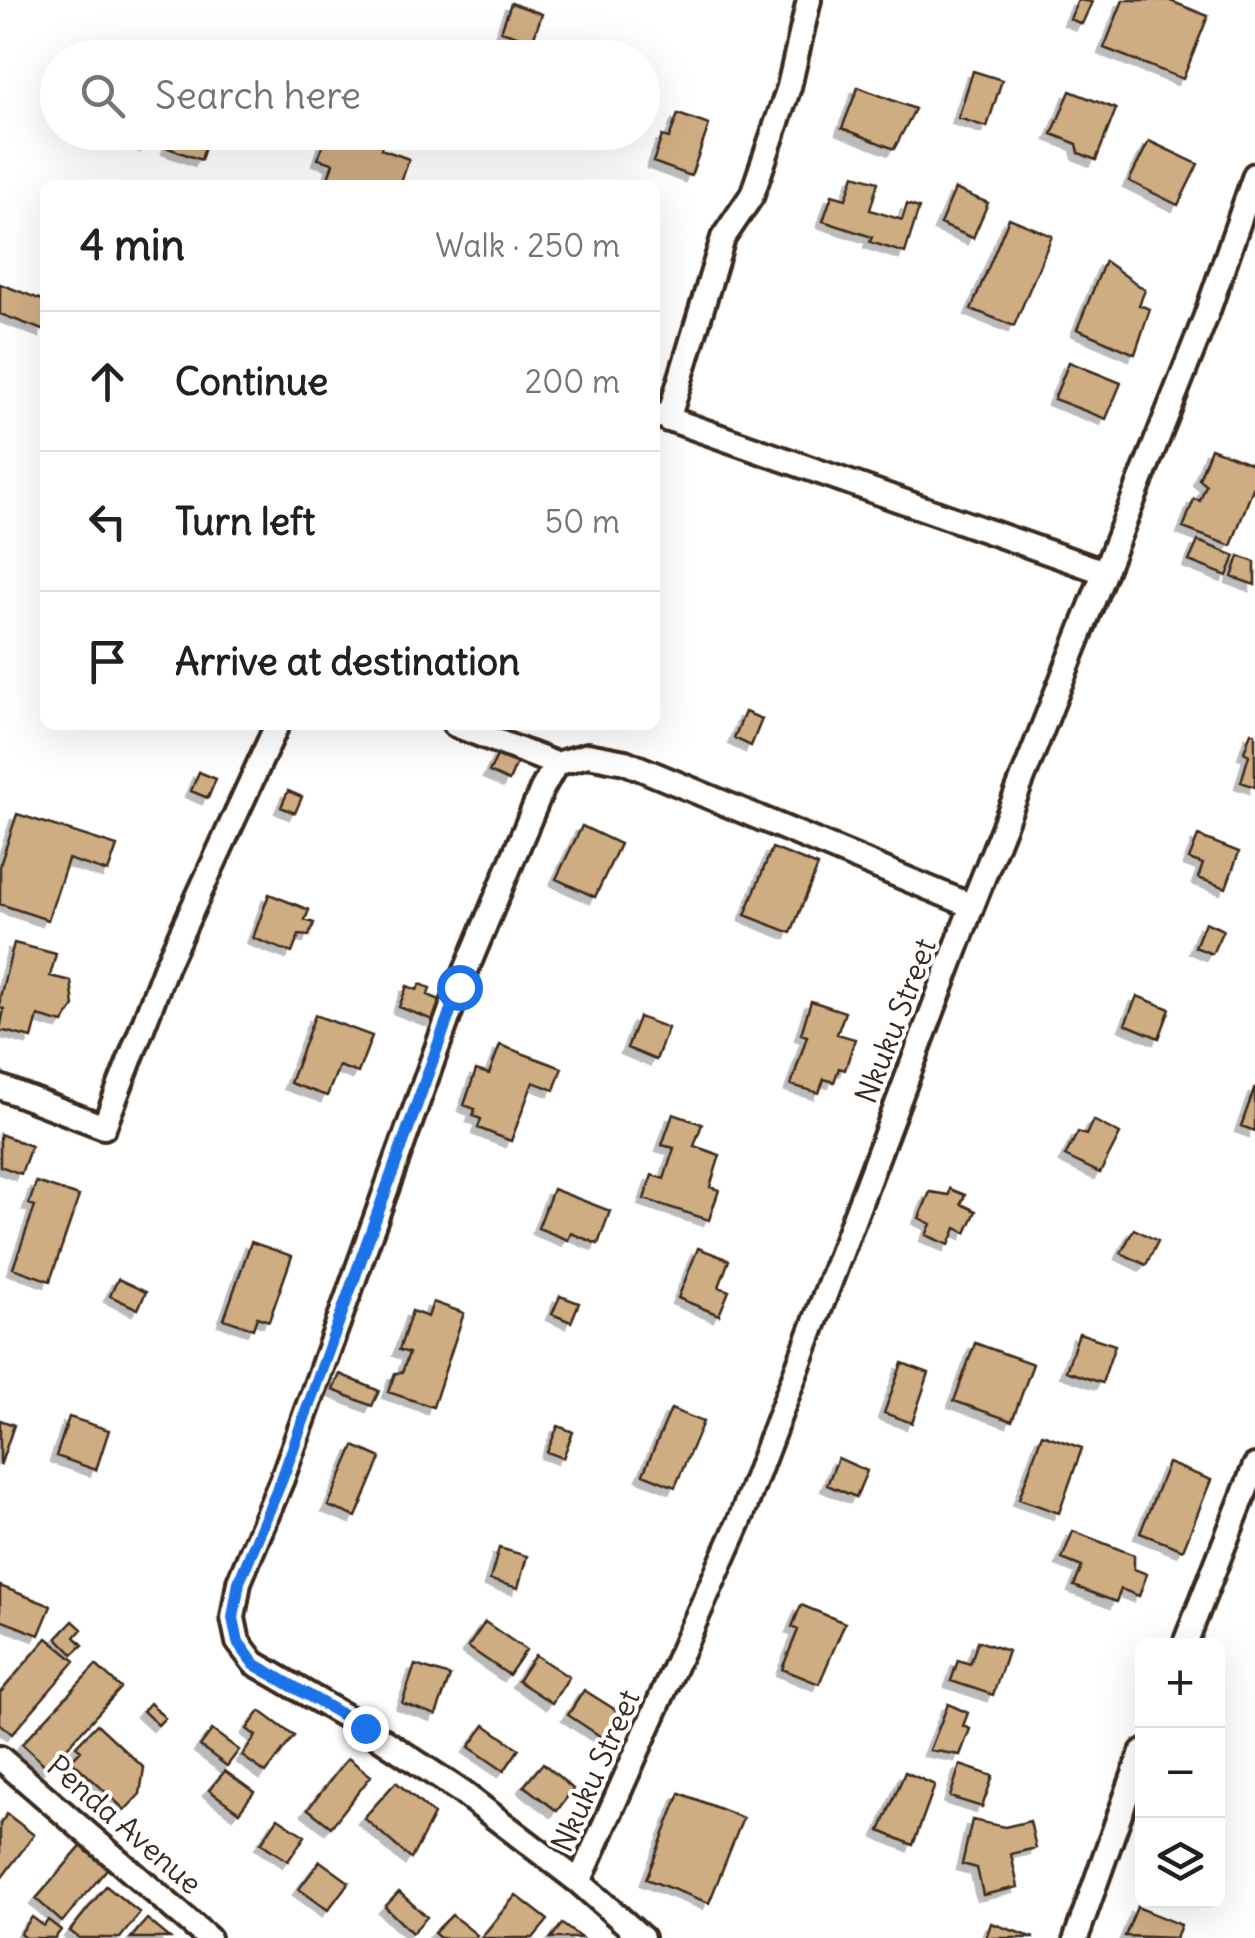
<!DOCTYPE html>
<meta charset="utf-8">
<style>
:root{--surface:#fff;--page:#f2f2f2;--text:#202124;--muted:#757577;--line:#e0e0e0}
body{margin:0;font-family:Delius,sans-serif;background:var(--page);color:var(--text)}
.controls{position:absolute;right:30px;bottom:30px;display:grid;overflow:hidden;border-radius:15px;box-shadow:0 10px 40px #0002}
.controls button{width:90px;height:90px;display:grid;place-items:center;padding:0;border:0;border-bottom:2px solid var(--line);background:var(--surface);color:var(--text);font:50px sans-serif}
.stop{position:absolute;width:30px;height:30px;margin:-22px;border:8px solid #1a73e8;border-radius:50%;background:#fff}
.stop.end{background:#1a73e8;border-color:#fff;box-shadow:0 2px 10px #0008}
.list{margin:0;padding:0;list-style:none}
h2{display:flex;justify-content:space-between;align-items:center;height:130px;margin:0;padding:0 40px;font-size:42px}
h2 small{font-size:32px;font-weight:400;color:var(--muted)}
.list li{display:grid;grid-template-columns:65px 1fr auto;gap:30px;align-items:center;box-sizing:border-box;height:140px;padding:0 40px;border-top:2px solid var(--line)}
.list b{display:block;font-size:38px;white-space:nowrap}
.list em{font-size:32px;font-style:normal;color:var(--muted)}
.icon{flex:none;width:55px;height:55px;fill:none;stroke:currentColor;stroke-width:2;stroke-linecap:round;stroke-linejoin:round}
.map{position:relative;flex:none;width:1255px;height:1938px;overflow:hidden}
.search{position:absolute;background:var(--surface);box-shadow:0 10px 40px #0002;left:40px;top:40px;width:620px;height:110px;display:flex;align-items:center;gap:25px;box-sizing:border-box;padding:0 35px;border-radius:55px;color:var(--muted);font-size:38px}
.panel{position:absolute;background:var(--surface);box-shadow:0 10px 40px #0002;left:40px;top:180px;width:620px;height:550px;border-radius:15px}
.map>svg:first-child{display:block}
.building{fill:#cfad82;stroke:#3b2a1e;stroke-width:2.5;filter:url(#shadow)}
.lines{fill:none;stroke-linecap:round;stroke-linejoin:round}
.minor-casing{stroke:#3b2a1e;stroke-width:30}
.minor{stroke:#fff;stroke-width:22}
.route{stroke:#1a73e8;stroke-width:12}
.labels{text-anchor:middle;stroke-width:8;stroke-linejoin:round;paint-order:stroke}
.street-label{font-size:30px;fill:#3b2a1e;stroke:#fff}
</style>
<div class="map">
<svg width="1255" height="1938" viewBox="0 0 1255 1938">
<defs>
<filter id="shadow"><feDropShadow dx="-6" dy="6" stdDeviation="0" flood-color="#0004"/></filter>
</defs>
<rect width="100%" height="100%" fill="#fff"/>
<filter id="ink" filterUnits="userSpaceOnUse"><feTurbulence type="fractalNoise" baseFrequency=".01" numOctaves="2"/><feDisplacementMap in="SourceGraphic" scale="20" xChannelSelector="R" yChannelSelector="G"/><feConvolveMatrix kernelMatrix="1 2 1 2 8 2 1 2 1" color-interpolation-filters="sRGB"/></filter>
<g filter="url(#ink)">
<path class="building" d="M1078 0 1092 2 1082 24 1070 19Z
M1123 0H1168L1208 16 1183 79 1104 48Z
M511 3 542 14 529 51 513 45 517 36 501 31Z
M973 71 1002 80 987 127 958 118Z
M858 87 915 109 894 149 842 128Z
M1070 91 1116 109 1096 160 1079 153 1077 144 1052 134Z
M678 114 709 125 691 176 653 162 662 136 669 138Z
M120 132H150L146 146 119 137Z
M173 132H210L201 160 168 148Z
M327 132H340L361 140 364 132 384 139 381 149 409 159 400 185H337L327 182 333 163 318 159Z
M1149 141 1198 164 1178 205 1129 181Z
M854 175 878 182 870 210 902 220 907 204 919 208 905 253 870 242 872 237 823 221 832 195 846 199Z
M955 189 988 203 973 238 940 224Z
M1009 218 1052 236 1014 326 971 309Z
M1105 261 1145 290 1139 305 1150 309 1135 354 1077 329Z
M0 284 45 301V331L0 314Z
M1069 362 1121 383 1106 419 1054 399Z
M1211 448 1255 465V483L1231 546 1183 528 1194 499 1200 501 1206 485 1199 479Z
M1198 541 1235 556 1227 576 1189 561Z
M1239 556 1255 562V585L1232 577Z
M745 712 762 719 751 746 734 738Z
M1251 732 1255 734V787L1241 782 1249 755 1244 752Z
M500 750 519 758 509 781 489 772Z
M199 772 216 779 208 798 191 791Z
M288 791 302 797 295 813 281 807Z
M17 814 117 846 108 872 68 859 48 920 0 904V865Z
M582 826 620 844 595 897 556 879Z
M1198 836 1239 852 1226 888 1198 878 1203 864 1189 859Z
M772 848 818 866 791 933 745 915Z
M269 894 309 910 305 920 314 923 309 936 299 935 292 953 253 938Z
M1205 922 1223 930 1212 954 1195 947Z
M14 943 56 954 50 976 71 981 74 1006 63 1023 38 1016 32 1038 0 1030 4 1009 0 1008V997Z
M420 984 430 988 428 995 440 1000 433 1020 399 1007 407 986 417 990Z
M1137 996 1170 1009 1159 1038 1125 1024Z
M811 1001 845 1012 837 1034 855 1039 845 1070 839 1068 834 1082 824 1079 819 1093 791 1085 807 1036 801 1034Z
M315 1015 372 1036 358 1073 339 1066 327 1096 290 1083Z
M639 1017 668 1028 656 1060 627 1048Z
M500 1045 562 1068 554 1090 533 1082 511 1141 478 1128 481 1119 473 1116 475 1109 464 1105 476 1070 489 1074Z
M1255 1087V1131L1241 1126Z
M673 1114 702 1124 694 1146 720 1155 710 1187 719 1190 709 1220 644 1199 652 1175 664 1179 674 1148 662 1145Z
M1093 1120 1120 1134 1100 1173 1065 1156 1078 1132 1086 1135Z
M0 1134 31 1146 21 1174 0 1166Z
M36 1182 79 1196 50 1281 13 1268 35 1206 29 1204Z
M553 1189 610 1211 598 1244 571 1233 568 1240 538 1228Z
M950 1189 965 1195 961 1204 976 1211 966 1233 956 1228 949 1245 926 1235 931 1224 919 1218 930 1192 949 1195Z
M1134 1229 1158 1241 1146 1265 1121 1253Z
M251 1242 292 1256 269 1321 257 1317 253 1329 224 1319Z
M698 1248 729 1260 719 1287 729 1291 719 1315 678 1298Z
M118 1279 146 1292 138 1309 110 1296Z
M560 1296 579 1303 571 1322 552 1314Z
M433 1302 464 1313 433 1407 388 1392 395 1373H402L409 1353 399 1350 412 1311 428 1317Z
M1079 1333 1115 1345 1102 1383 1066 1371Z
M975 1343 1033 1364 1012 1421 954 1401Z
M902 1363 929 1373 912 1423 884 1413Z
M340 1374 379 1391 372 1406 333 1390Z
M671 1409 703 1422 675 1487 643 1474Z
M69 1417 109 1430 96 1470 56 1456Z
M0 1420 14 1425 0 1466Z
M558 1426 573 1432 563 1458 547 1452Z
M1042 1434 1082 1448 1059 1513 1019 1499Z
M354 1446 381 1458 356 1517 328 1506Z
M838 1458 867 1471 856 1497 827 1485Z
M1168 1463 1211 1480 1183 1550 1140 1533Z
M1073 1531 1134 1555V1569L1147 1574 1139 1596 1121 1589 1116 1602 1074 1586 1082 1567 1062 1559Z
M499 1548 527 1556 518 1588 490 1580Z
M0 1586 51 1606 39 1635 0 1620Z
M801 1605 845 1623 819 1684 782 1669 798 1630 792 1627Z
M73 1621 82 1629 75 1637 83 1645 73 1654 57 1638Z
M485 1622 526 1650 509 1675 468 1647Z
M47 1638 75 1661 12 1734 0 1724V1693Z
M978 1641 1008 1651 993 1695 951 1681 958 1660 970 1664Z
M535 1655 569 1677 552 1703 518 1681Z
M96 1665 121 1688 48 1768 22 1744Z
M415 1665 450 1676 436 1715 402 1703Z
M584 1690 622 1714 606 1740 568 1715Z
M150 1703 165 1718 158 1725 143 1711Z
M948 1704 968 1713 963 1726 970 1729 960 1755 930 1750Z
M260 1711 294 1736 266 1773 242 1756 256 1736 247 1729Z
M97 1724 144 1768 140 1794 125 1810 71 1760 81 1750 76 1746Z
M485 1725 519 1749 504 1771 469 1747Z
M212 1730 239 1750 227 1766 200 1746Z
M348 1758 371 1776 331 1827 308 1809Z
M543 1763 573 1789 557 1811 524 1786Z
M960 1765 993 1776 982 1807 950 1797Z
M225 1771 254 1792 239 1812 209 1790Z
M905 1772 935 1785 913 1845 880 1831Z
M396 1782 434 1815 411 1859 364 1818Z
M680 1793 743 1818 709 1903 646 1879Z
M7 1814 34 1835 0 1880V1824Z
M278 1818 305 1836 288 1861 261 1843Z
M972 1820 1005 1827 1030 1821 1036 1848 1011 1854 1018 1887 983 1895 977 1868 962 1864Z
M86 1841 108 1860 107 1869 62 1922 36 1899Z
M320 1861 349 1882 328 1910 299 1889Z
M106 1886 140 1913 120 1938H79L70 1931Z
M399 1892 427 1917 412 1933 385 1907Z
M516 1895 548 1920 533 1938H481Z
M1137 1907 1181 1925 1176 1938 1125 1936Z
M452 1915 477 1935 474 1938H440L434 1933Z
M32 1917 44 1926 48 1920 61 1930 55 1938H25L20 1934Z
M147 1919 170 1938H131Z
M991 1923 1034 1938H986Z
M562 1924 581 1938H551Z"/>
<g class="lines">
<g class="minor-casing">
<path id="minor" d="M655 414 1104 572
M668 420 723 238 752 195 789 87 809 0
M455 725 556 764
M0 1087 104 1127 166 966 277 725
M1184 1646 1255 1466
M0 1758 208 1938
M579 1882 740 1520 972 906 1206 316 1255 175
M642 1938 579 1882 463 1793 365 1728 254 1663 238 1642 233 1618 239 1582 282 1479 459 987 542 789 556 764 588 755 625 762 972 906
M1076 1938 1142 1752"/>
</g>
<use href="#minor" class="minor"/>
</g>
</g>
<g class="lines" filter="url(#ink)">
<path class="route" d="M365 1728 254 1664 238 1642 233 1618 239 1582 282 1479 459 987"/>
</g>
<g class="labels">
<g class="street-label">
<text transform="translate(896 1021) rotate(-69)" y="10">Nkuku Street</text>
<text transform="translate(596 1771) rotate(-66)" y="10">Nkuku Street</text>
<text transform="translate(124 1825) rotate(41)" y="10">Penda Avenue</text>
</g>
</g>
</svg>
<div class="controls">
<button>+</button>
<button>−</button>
<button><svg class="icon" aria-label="layers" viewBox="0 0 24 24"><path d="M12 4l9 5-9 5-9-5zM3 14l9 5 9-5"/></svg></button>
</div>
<div class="stop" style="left:459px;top:987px"></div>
<div class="stop end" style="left:365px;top:1728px"></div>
<div class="search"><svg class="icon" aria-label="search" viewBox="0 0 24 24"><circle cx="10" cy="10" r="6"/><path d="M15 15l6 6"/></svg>Search here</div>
<section class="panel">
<h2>4 min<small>Walk · 250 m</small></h2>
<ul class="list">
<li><svg class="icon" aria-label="ahead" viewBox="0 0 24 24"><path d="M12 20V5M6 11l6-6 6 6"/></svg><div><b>Continue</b></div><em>200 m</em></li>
<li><svg class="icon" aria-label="left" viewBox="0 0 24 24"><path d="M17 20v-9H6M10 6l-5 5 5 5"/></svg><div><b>Turn left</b></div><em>50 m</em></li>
<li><svg class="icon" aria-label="arrive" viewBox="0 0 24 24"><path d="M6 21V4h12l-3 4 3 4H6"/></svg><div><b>Arrive at destination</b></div></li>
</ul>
</section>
</div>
